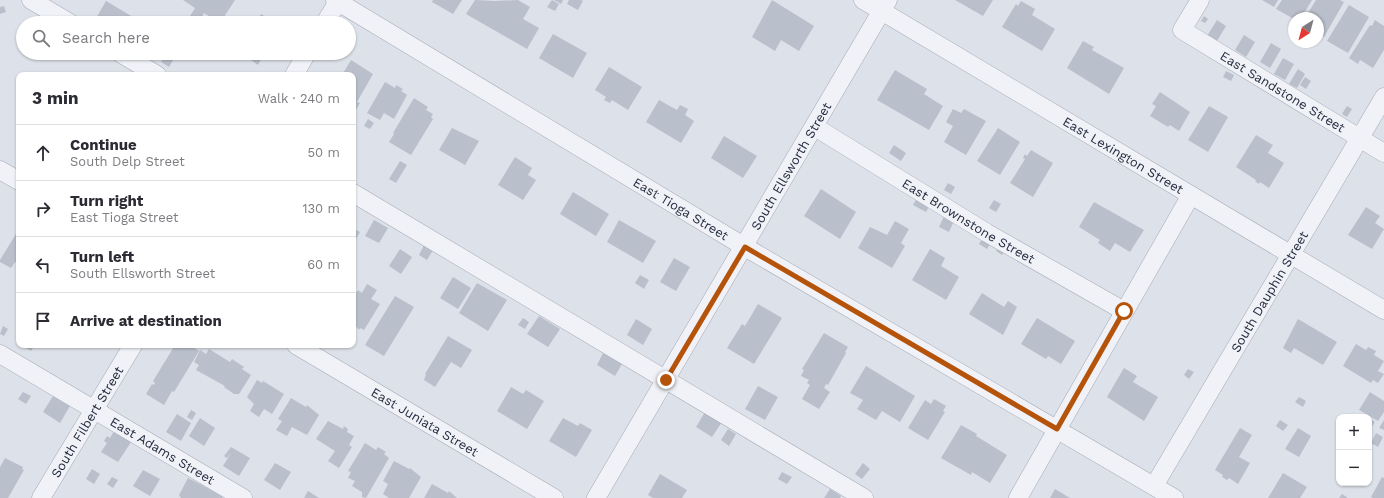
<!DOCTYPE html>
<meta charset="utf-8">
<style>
:root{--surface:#fff;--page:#f7f7f7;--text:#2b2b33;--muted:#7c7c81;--line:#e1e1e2}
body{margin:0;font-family:"Work Sans",sans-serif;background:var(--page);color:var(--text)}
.controls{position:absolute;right:12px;bottom:12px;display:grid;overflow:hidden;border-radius:8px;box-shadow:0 1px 3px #0004}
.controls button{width:36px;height:36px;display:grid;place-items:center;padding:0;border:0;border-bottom:1px solid var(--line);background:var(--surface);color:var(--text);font:20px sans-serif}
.compass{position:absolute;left:1288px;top:12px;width:36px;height:36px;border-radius:50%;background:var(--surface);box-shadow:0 1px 3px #0004;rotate:216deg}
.stop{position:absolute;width:12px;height:12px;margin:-9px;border:3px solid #b45309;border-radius:50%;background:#fff}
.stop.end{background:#b45309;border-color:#fff;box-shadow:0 1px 4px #0008}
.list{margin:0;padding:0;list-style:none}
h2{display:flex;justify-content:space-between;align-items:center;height:52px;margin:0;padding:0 16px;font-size:17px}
h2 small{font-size:13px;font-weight:400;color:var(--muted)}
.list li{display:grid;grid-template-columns:26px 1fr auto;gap:12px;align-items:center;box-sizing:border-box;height:56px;padding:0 16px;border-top:1px solid var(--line)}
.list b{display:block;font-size:15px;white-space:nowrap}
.list p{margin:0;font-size:13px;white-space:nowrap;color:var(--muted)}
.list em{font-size:13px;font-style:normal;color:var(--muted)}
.icon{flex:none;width:22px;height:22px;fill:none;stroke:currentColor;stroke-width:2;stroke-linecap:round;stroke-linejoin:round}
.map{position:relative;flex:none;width:1384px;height:498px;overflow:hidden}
.search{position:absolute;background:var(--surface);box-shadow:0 1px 3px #0004;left:16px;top:16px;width:340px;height:44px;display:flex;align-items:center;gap:10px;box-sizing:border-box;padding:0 14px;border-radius:22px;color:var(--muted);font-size:15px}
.panel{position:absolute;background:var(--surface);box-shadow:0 1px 3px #0004;left:16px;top:72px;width:340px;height:276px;border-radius:8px}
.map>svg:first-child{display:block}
.building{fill:#babfcc}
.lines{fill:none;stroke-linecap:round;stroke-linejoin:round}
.minor-casing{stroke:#a6abb7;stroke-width:19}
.minor{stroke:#f1f2f7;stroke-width:18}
.route{stroke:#b45309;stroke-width:5}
.labels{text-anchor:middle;stroke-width:4;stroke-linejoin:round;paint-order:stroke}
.street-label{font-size:13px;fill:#252d41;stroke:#edf0f6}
</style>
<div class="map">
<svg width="1384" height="498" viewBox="0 0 1384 498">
<rect width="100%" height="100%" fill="#dde1e9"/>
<path class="building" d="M183 0H235L220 23 204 13 199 22 190 16 195 8Z
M433 0H462L453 14 432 2Z
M475 0 494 1 518 0 530 7 523 19 539 28 527 49 466 14Z
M552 0 559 4 555 11 547 7Z
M554 0H563L561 4Z
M569 0H581L583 1 578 10 567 4Z
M772 0 814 26 799 51 781 40 775 51 752 37Z
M955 0H993L983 16Z
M1262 0H1278L1274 7Z
M1282 0H1312L1301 18H1294V19L1276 9Z
M1316 0H1340L1344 2 1324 37 1318 33V18H1305Z
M106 1 133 17 129 23H101L95 20Z
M1021 1 1035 9 1032 15 1055 29 1042 51 1002 27 1016 4 1018 6Z
M1349 5 1369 17 1348 53 1327 41Z
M4 6 6 12 0 14V7Z
M261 14 272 21 274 18 281 23H256Z
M1204 16 1208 19 1205 23 1201 21Z
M144 17 154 23H140Z
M1217 20 1226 26 1217 41 1207 36Z
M1375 20 1384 26V50L1373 68 1360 60 1358 64 1349 58 1370 25 1372 26Z
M553 34 587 53 573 78 539 58Z
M1244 35 1255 42 1246 57 1235 50Z
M1083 41 1094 47 1092 50 1124 68 1109 94 1067 68Z
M1271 43 1281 49 1270 68 1260 62Z
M39 53H48L44 60 37 57Z
M249 53H264L258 65 248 58 251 54Z
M165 55 173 60 169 67 161 62Z
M1283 58 1294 64 1285 80 1274 74Z
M351 60 373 74 357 102 360 103 353 115V75H342Z
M609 67 642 87 628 110 612 100 610 103 604 100 606 97 595 90Z
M1298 69 1305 74 1297 88 1289 84Z
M895 70 927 89 924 94 943 106 929 130 877 100Z
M1226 71 1234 75 1231 81 1223 77Z
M1305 77 1311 81 1306 89 1300 85Z
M385 82 395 88 396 85 403 89 401 91 407 95 394 119 384 113 380 120 367 113Z
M1160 92 1190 112 1179 131 1170 125 1168 127 1150 116 1156 106 1152 104Z
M414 98 428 107 426 110 433 114 431 117 433 119 411 155 389 142 394 134 393 133Z
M659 100 677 110 680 105 688 109 685 115 694 121 681 143 646 122Z
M1209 106 1228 117 1208 152 1188 140Z
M1347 106 1352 109 1347 117 1342 114Z
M953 109 961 113 964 109 986 121 966 155 944 142 953 126 946 122Z
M368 119 374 123 370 129 364 126Z
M452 128 479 141 465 165 439 150Z
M998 128 1020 142 1000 175 977 161Z
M1256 135 1273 145 1268 153 1284 163 1269 188 1260 182 1259 184 1255 181 1256 180 1236 167Z
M724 136 757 156 743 178 711 158Z
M894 145 906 153 901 161 889 153Z
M1031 150 1053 163 1033 197 1010 183 1025 159 1023 158 1025 154 1027 156Z
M515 157 532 168 528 175 536 180 523 200 498 185Z
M400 161 407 165 396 183 389 179Z
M948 183 955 187 951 194 944 190Z
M821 189 856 212 840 239 804 216Z
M573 192 609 214 596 236 560 214Z
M917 198 930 205 926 212 913 205Z
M994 200 1001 204 996 212 989 208Z
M1094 202 1144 230 1130 252 1115 243 1110 251 1098 243 1100 240 1079 227Z
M1366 207 1380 216 1375 223 1384 229 1372 249 1348 235Z
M944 216 954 221 949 232 939 227Z
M374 220 388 228 379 243 365 236Z
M619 220 656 241 643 263 607 242Z
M895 221 909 229 901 243 905 246 892 268 858 248 870 227 887 235Z
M353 228 360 232 353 244Z
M16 234 19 236V264L15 262 11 268 0 262V260Z
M982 239 990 244 987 249 979 244Z
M424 245 433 250 427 260 419 255Z
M999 247 1005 251 1002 255 996 251Z
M400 249 412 257 401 274 389 266Z
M930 249 945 258 941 266 959 277 946 300 912 280Z
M674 258 690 267 676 291 660 282Z
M640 275 649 280 644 289 635 283Z
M453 277 471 288 458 309 440 298Z
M477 283 507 300 488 331 459 313Z
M367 284 377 290 371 299 380 304 364 330 360 328 359 330 355 325 353 328V298L358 290 362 293Z
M982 293 1004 307 1008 301 1017 307 1003 335 969 314Z
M395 296 414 307 384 356 365 345Z
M758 304 782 318 754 364 727 348 742 324 745 326Z
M539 316 560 329 548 347 527 334Z
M523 318 529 322 525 329 518 325Z
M1037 318 1075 341 1061 364 1048 356 1046 359 1021 344Z
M636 319 652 329 643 345 627 335Z
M1298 319 1337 342 1323 365 1294 348 1291 353 1283 348Z
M3 326 8 329 4 336 0 334Z
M824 333 848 347 845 352 846 353 828 385 826 384 824 388 830 392 819 409 802 399 810 385 807 383 809 380 801 376 804 370 802 369Z
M448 336 472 350 461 368 451 362 435 387 424 380 426 375 425 374Z
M1356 344 1366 350 1368 347 1376 351 1374 355 1384 361 1378 371 1384 374 1378 383 1373 380 1371 383 1343 366Z
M21 345H35L31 351Z
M175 345H193V347L199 351 174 392 172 391 164 405 146 394 152 384 154 385 155 383 153 381Z
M209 349 230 362 232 359 244 367 242 369 251 375 239 394H234L224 387 225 386 196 370 199 365 194 362 200 350 206 354Z
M603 353 622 364 615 376 597 365Z
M866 366 915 396 900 422 882 411 876 420 857 409 863 400 850 393Z
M1124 368 1137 376 1133 382 1158 397 1144 421 1107 397Z
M1188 369 1194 372 1189 379 1184 375Z
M257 380 262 383 263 381 284 394 272 414 264 409 259 417 250 411 254 404 247 397Z
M758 386 778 397 765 420 745 409Z
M511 387 523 394 526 390 544 401 527 429 497 411Z
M23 392 31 396 26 404 18 399Z
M1370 392 1384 401V412L1378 421 1359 410Z
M53 396 70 406 60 423 43 412Z
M1299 397 1306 401 1303 407 1295 402Z
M291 398 306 407 307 405 319 415 307 435 292 427 287 436 276 430 282 421 278 419Z
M934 399 946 406 943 411 945 412 928 440 908 428 925 400 931 404Z
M191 410 196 413 192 420 187 417Z
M705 412 722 422 712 437 696 427Z
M177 414 191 423 181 441 166 432Z
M200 418 215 428 204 446 189 436Z
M563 418 578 426 580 423 592 430 576 457 549 441Z
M1369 418 1375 422 1370 429 1369 428Z
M1280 420 1288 425 1283 431 1276 426Z
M1384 420V430L1379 428Z
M328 421 343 429 344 426 348 429 347 432 354 436 349 445 352 447 339 468 328 461 335 451 316 439Z
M961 425 977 434 976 436 1007 455 990 483 972 472 971 475 941 458Z
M1240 428 1252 435 1239 457 1250 463 1238 484 1229 478 1227 480 1222 477 1223 475 1215 470Z
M1298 428 1311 436 1299 457 1285 449Z
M728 429 736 434 729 446 721 440Z
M114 431 131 442 118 462 101 452 107 443 104 441 107 436 110 438Z
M1376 433 1383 437 1378 447 1371 443Z
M365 443 376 450 378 447 386 452 384 454 389 458 366 498 362 497V492L352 486 355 481 348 478 351 472 348 471Z
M231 447 250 458 239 476 223 466 231 453 227 458 224 456Z
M5 458 23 467 22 469 24 470 8 498H0V467Z
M394 461 409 469 410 468 421 477 409 498H389L383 494 388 484 383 481Z
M275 463 291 472 280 490 264 480Z
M863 463 870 469 862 479 855 474Z
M92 469 100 474 94 484 86 479Z
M143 470 160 479 150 496 133 486Z
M782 472 792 477 787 484 778 479Z
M1283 473 1307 487 1300 498H1268Z
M660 474 687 490 682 498H653L648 495Z
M112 477 118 480 113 488 107 484Z
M1382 477 1384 478V498H1373L1371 497Z
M188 478 200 484 223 497 222 498H181L179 495Z
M432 484 448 493 449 491 457 498H424Z
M830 489 841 496 840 498H824Z
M1055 489 1070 498H1050Z
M308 491 319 498H304Z
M1342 494 1348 498H1339Z"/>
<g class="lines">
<g class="minor-casing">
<g id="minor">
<path d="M31 0 70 23"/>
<path id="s1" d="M335 0 745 247 1174 498"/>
<path id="s2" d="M863 0 1384 310"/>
<path id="s3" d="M1200 0 1182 30 1384 153"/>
<path d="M325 23 339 0"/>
<path d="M120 53 157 75"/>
<path d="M294 75 307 53"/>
<path id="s4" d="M815 127 987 233 1124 311"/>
<path d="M0 170 19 181"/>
<path d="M353 193 864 498"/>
<path id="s5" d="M296 345 554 498"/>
<path id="s6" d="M0 354 243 498"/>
<path id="s7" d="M1154 486 1384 97"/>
<path id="s8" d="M41 498 133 345"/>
<path id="s9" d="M596 498 888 0"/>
<path d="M1018 498 1191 195"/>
</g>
</g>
<use href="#minor" class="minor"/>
</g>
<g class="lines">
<path class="route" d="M666 380 745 247 1057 429 1124 311"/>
</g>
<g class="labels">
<g class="street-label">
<text dy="5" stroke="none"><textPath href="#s3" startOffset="153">East Sandstone Street</textPath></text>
<text dy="5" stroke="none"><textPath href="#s2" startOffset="303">East Lexington Street</textPath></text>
<text dy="5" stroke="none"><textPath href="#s9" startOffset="385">South Ellsworth Street</textPath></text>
<text dy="5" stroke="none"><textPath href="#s1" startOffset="404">East Tioga Street</textPath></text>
<text dy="5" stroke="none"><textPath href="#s4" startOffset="180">East Brownstone Street</textPath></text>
<text dy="5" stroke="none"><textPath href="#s7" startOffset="226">South Dauphin Street</textPath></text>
<text dy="5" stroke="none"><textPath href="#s8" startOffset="89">South Filbert Street</textPath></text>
<text dy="5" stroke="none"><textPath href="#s5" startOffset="150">East Juniata Street</textPath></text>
<text dy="5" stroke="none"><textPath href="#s6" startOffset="189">East Adams Street</textPath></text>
</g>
</g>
</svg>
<div class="controls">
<button>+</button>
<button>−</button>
</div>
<svg class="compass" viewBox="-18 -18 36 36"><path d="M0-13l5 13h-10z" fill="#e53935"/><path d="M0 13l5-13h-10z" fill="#7c7c81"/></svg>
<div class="stop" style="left:1124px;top:311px"></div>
<div class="stop end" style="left:666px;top:380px"></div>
<div class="search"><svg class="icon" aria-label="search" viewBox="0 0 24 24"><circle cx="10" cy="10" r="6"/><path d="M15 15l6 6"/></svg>Search here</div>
<section class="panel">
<h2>3 min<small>Walk · 240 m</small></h2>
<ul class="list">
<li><svg class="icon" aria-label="ahead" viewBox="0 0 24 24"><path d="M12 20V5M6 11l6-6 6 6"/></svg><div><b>Continue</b><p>South Delp Street</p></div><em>50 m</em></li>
<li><svg class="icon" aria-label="right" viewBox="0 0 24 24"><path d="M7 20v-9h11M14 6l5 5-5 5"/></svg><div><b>Turn right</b><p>East Tioga Street</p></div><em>130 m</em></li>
<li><svg class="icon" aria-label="left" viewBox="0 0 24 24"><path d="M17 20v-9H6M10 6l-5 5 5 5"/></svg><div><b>Turn left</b><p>South Ellsworth Street</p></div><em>60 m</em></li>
<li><svg class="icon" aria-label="arrive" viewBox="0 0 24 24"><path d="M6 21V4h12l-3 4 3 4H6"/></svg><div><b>Arrive at destination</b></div></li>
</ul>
</section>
</div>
